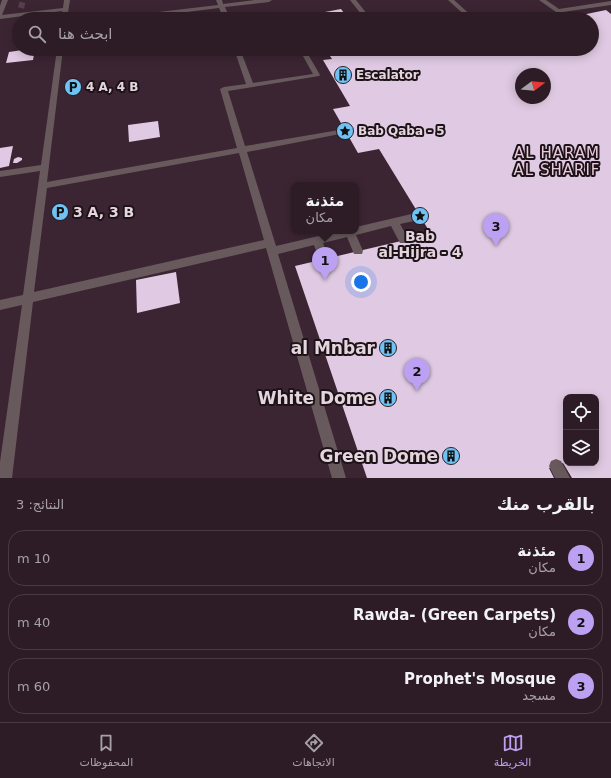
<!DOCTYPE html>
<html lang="ar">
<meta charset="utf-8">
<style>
:root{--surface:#2d1c26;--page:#392932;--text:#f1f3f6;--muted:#a7a1a7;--line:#483a43;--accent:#bca0f2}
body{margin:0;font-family:"DejaVu Sans",Cairo,sans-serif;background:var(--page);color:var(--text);direction:rtl}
.controls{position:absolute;right:12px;bottom:12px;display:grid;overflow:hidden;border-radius:8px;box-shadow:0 2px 10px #0003}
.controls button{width:36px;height:36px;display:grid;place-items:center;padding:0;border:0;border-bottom:1px solid var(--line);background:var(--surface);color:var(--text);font:20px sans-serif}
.compass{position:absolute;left:515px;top:68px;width:36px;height:36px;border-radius:50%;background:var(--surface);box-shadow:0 2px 10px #0003;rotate:74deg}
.you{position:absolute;left:361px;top:282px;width:14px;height:14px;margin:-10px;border:3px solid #fff;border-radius:50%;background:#1a73e8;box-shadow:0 0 0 6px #1a73e833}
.badge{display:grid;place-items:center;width:26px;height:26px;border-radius:50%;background:var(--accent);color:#111;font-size:13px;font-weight:700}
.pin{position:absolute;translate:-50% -33px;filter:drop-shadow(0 1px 2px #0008)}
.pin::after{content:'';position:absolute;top:21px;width:14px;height:12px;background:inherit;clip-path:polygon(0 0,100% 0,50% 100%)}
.popup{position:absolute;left:291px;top:182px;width:68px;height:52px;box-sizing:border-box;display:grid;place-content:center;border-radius:8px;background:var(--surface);filter:drop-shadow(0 1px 3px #0005);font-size:13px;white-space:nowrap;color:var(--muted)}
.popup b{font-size:15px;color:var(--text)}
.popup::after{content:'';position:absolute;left:50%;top:100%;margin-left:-8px;border:8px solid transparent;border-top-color:var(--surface)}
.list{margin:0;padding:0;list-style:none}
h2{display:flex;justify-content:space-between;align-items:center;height:52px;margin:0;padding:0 16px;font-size:17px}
h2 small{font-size:13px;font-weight:400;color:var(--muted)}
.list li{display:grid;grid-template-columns:26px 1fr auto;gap:12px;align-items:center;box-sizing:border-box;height:56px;margin:0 8px 8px;padding:0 8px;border:1px solid var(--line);border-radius:16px}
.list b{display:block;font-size:15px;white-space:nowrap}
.list p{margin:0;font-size:13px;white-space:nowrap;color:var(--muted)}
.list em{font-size:13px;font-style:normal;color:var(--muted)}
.icon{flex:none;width:22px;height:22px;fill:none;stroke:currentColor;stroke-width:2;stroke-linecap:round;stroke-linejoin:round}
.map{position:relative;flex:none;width:611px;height:478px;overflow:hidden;direction:ltr}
.search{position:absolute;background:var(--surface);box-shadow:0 2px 10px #0003;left:12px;right:12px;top:12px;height:44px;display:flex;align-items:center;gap:10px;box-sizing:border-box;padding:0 14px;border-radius:22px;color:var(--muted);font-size:15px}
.sheet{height:244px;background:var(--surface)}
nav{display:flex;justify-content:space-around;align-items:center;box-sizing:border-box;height:56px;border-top:1px solid var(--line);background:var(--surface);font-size:11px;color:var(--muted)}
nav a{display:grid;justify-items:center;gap:2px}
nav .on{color:var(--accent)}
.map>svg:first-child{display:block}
.building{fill:#e0cae3;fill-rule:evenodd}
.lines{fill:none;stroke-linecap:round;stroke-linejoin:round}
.minor-tunnel{stroke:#553f4c;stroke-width:6;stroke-dasharray:6 3;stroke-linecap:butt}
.minor{fill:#685a5c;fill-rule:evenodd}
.labels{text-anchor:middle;stroke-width:4;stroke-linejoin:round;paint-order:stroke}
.far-poi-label{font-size:12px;font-weight:bold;fill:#e5d5dd;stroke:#1d1218;text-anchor:start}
.poi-label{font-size:14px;font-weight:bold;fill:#e5d5dd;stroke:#1d1218;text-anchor:start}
.neighbourhood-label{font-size:15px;letter-spacing:1px;fill:#e9cada;stroke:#1d1218}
.near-poi-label{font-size:17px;font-weight:bold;fill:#e5d5dd;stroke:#1d1218;text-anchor:end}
</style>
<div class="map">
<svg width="611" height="478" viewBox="0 0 611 478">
<rect width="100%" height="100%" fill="#3c2533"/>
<path class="building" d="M341 9 347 17 330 19 325 12Z
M606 10 611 14V478H572L563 463 549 468 554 478H367L295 266 431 234 379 149 358 153 333 109 350 106 323 60 332 59 326 50 592 49V19L567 18ZM521 74H545V98H521ZM566 397H596V463H566Z
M29 49H35L33 60 6 63 9 52Z
M158 121 160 137 129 142 128 125Z
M13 146 9 166 0 168V148Z
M18 157 22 158V160L17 163H13L14 159Z
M176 272 180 303 137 313 136 280Z"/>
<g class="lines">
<path class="minor-tunnel" d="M21 8 23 0"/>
<path class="minor" d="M2 0H8L2 15 63 8 64 0H70L67 19H61L62 11 0 19V6Z
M216 0H222L223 4 255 0H272L269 2 225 7 230 19H224L219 8 130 19H113L116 17 218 5Z
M350 0H356L371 19H365Z
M448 0H454L475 19H469Z
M539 0H546L559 9 611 1V5L563 12 571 18 566 19Z
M57 49H63L47 182 237 148 220 89 224 87 246 84 234 49H240L253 83 313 74 299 49H305L320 75 319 76 228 91 245 146 345 129 349 131 345 133 247 152 276 246 340 231H356V227L420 212 423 213 425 216 423 219 400 224 409 240 408 243H400L391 226 356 235 363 251 362 254H354L347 237 323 243 329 259 328 262 324 263 320 262 314 245 278 254 346 478H332L266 248 33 302 12 478H0V462L22 305 0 310V300L23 295 40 171 0 177V171L41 165ZM239 153 264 240 34 292 47 188Z
M556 459 561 461 570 478H555L549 466 551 461Z"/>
</g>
<defs>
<g id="building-disc" transform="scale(0.9)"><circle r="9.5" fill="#6fc2f4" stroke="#1d1218"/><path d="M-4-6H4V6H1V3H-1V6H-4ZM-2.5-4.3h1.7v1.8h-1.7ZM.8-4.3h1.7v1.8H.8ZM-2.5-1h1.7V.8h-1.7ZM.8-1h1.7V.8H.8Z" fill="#111"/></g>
<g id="parking-disc" transform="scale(0.9)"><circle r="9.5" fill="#6fc2f4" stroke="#1d1218"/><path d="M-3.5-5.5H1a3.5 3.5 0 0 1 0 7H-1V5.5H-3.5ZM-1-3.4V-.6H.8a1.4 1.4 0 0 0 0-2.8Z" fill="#111"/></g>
<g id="sight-disc" transform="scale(0.9)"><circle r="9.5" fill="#6fc2f4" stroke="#1d1218"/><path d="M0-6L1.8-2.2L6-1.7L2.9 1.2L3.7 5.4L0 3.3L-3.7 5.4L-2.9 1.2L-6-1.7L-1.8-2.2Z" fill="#111"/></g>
</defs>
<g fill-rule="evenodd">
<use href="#building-disc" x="343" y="75"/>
<use href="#parking-disc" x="73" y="87"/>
<use href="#sight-disc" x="345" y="131"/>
<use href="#parking-disc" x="60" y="212"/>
<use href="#sight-disc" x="420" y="216"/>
<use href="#building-disc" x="388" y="348"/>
<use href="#building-disc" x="388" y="398"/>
<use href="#building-disc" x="451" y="456"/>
</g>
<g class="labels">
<g class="far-poi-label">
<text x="356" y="79">Escalator</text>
<text x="86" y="91">4 A, 4 B</text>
<text x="358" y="135">Bab Qaba - 5</text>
</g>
<g class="poi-label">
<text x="73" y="217">3 A, 3 B</text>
<text x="420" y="241" text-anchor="middle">Bab<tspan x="420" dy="16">al-Hijra - 4</tspan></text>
</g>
<g class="neighbourhood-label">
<text x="557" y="158">AL HARAM<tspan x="557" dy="17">AL SHARIF</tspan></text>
</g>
<g class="near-poi-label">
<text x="375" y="354">al Mnbar</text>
<text x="375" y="404">White Dome</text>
<text x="438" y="462">Green Dome</text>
</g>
</g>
</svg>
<div class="controls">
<button><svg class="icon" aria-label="locate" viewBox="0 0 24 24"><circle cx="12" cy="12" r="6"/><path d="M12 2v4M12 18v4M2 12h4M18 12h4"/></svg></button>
<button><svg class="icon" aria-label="layers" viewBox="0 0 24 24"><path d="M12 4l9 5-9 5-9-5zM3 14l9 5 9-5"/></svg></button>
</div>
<svg class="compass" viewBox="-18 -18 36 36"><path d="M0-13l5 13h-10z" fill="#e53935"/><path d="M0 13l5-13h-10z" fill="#a7a1a7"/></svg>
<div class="you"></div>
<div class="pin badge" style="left:325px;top:280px">1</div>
<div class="popup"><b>مئذنة</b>مكان</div>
<div class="pin badge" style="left:417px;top:391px">2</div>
<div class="pin badge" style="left:496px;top:246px">3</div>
<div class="search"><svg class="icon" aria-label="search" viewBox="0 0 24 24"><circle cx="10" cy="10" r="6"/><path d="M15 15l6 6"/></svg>ابحث هنا</div>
</div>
<section class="sheet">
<h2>بالقرب منك<small>النتائج: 3</small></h2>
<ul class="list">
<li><span class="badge">1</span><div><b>مئذنة</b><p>مكان</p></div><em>10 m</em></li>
<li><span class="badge">2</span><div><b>Rawda- (Green Carpets)</b><p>مكان</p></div><em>40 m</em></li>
<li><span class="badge">3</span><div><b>Prophet's Mosque</b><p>مسجد</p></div><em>60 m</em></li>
</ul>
</section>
<nav>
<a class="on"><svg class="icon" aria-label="map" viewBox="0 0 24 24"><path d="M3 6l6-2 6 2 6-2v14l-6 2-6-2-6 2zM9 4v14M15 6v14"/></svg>الخريطة</a>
<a><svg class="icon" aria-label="directions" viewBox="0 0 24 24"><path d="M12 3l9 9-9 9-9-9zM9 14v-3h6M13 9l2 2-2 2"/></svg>الاتجاهات</a>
<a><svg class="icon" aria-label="saved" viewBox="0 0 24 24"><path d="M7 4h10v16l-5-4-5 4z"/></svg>المحفوظات</a>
</nav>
